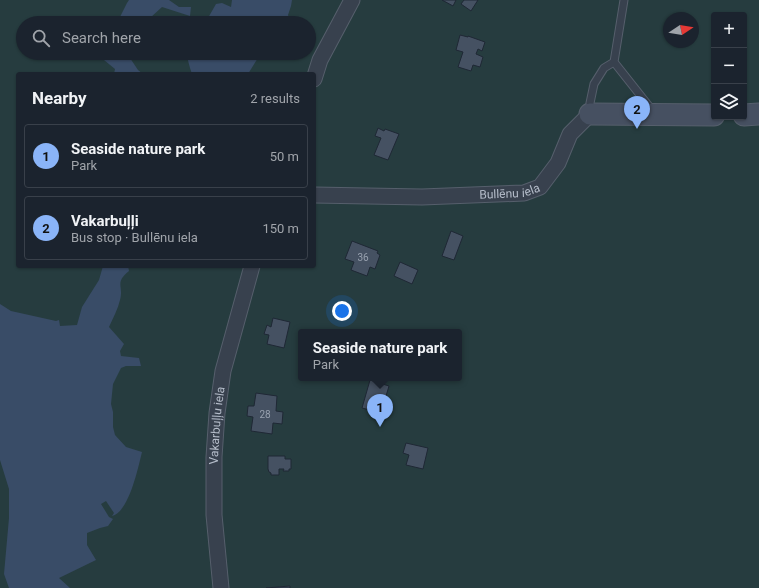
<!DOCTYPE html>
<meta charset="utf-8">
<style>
:root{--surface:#1b232e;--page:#282f3a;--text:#f1f3f6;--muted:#a0a4aa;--line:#39404a;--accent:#8ab4f8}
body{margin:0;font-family:Roboto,sans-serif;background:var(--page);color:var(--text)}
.controls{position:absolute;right:12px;top:12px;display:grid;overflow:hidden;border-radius:4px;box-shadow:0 1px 3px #0004}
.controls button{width:36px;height:36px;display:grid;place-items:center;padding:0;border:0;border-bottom:1px solid var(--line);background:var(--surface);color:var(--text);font:20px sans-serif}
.compass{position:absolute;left:663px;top:12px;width:36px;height:36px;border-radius:50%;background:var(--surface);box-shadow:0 1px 3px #0004;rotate:78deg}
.you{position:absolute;left:342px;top:311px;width:14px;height:14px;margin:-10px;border:3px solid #fff;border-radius:50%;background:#1a73e8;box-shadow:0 0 0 6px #1a73e833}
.badge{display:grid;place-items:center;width:26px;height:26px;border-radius:50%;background:var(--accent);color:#111;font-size:13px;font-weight:700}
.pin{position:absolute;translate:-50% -33px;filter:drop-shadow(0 1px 2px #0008)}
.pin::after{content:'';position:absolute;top:21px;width:14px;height:12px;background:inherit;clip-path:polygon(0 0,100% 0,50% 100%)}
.popup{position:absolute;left:298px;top:329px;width:164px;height:52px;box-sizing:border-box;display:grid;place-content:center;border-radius:4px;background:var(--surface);filter:drop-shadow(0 1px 3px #0005);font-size:13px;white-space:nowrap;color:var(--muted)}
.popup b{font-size:15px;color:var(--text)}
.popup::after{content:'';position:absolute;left:50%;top:100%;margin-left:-8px;border:8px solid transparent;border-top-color:var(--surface)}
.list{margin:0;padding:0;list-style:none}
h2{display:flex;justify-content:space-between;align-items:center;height:52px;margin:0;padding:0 16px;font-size:17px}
h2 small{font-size:13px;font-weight:400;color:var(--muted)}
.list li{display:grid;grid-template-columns:26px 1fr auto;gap:12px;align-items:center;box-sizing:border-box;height:64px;margin:0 8px 8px;padding:0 8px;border:1px solid var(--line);border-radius:4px}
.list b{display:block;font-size:15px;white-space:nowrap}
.list p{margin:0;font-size:13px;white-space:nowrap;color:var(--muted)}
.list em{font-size:13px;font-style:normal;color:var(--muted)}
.icon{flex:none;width:22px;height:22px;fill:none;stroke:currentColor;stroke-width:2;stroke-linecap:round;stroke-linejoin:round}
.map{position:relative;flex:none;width:759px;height:588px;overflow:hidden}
.search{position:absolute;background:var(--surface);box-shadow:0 1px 3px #0004;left:16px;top:16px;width:300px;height:44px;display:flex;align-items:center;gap:10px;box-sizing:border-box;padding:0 14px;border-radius:22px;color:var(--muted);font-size:15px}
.panel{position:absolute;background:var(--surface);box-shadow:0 1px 3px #0004;left:16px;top:72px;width:300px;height:196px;border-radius:4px}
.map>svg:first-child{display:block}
.green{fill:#263c3f;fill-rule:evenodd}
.water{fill:#394c67}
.building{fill:#455162;stroke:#1f2835}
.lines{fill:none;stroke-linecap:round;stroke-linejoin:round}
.lane-casing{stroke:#565f6c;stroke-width:9}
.street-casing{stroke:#565f6c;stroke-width:17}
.secondary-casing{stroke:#565f6c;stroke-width:23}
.lane{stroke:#38414e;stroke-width:7}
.street{stroke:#38414e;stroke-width:15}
.secondary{stroke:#465061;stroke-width:21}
.labels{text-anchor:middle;stroke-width:3.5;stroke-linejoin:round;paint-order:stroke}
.number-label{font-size:10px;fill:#98a1af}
.street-label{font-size:12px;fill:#b4bcc9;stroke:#1d2633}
</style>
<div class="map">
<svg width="759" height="588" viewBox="0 0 759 588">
<rect width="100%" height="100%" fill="#242f3e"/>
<path class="green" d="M0 0H759V588H0ZM714 15H744V117H714ZM669 18H693V42H669ZM23 23H309V53H23ZM18 74H314V266H18ZM301 332H459V378H301Z"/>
<path class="water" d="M129 0H169L179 7H191L190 16 162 7 150 18 153 23H109L110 19H119L127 3Z
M232 0H292L291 6 288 15 291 23H201L208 18 216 4 222 3 231 7Z
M167 18 177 22 178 23H157L159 20Z
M103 53H134L130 58 138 70 143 74H114L115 69 104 60Z
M186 53H261L248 74H192L190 68Z
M103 266H128L129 271C114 283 124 286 120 300 118 309 113 318 109 327L124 344 120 351 121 356 139 358 141 366H126L121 368 113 384 111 404 113 412V427L115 435 126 447 142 452C138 468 129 512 112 516L114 513 106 501 101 504 109 517 113 519 108 526 100 528 87 533V545L96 560 59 578 70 588H9L4 574 9 518V489L0 460V304L11 311 56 321 59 320 60 326 77 325 82 307 99 280Z"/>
<path class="building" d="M442 0H456L453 6Z
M464 0H478L471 11 461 4Z
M460 35 468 37V36L485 42 482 51 478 49 476 54 483 57 480 67 473 65 471 71 458 67 463 52 456 50Z
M378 128 384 131 385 129 399 134 388 160 374 155 381 138 375 136Z
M451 231 463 236 454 260 442 256Z
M352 241 378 251 377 253 380 255 375 269 370 267 367 276 351 270 354 262 345 259Z
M400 262 418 270 412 284 394 276Z
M273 318 290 322 284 348 267 344 269 335 264 334 267 325 271 327Z
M370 380 389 386 381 413 362 408Z
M256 393 277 396 276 411 283 412 282 424 273 423 272 434 251 431 253 417 247 416 248 406H254Z
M406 443 428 448 423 469 406 465 409 455 403 453Z
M268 456H285V459H291V469H289V471H283L284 469H279V475H271V473L269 472 268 469Z
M290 586V588H266Z"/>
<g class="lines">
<g class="lane-casing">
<path id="lane" d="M614 62 624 0
M590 113V103L594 84 604 68 614 62 652 110"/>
</g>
<g class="street-casing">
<g id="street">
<path d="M314 79 320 60 352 0"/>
<path id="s1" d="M314 195 422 197 524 193 540 187 558 163 570 134 590 114"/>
<path id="s2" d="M221 588 214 515V457L217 413 223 371 252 266"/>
</g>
</g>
<g class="secondary-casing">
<path id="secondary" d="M590 114 714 115
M744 115 759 114"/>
</g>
<use href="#lane" class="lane"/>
<use href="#street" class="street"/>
<use href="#secondary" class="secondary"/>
</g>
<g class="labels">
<g class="number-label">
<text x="363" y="261">36</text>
<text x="265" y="418">28</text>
</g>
<g class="street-label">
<text dy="4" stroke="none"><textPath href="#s1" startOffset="196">Bullēnu iela</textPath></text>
<text dy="4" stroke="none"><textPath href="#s2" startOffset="163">Vakarbuļļu iela</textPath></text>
</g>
</g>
</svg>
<div class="controls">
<button>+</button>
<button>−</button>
<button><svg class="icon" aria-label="layers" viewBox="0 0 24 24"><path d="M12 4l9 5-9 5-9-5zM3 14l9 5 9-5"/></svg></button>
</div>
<svg class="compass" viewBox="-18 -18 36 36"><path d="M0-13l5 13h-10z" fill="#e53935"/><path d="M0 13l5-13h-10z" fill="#a0a4aa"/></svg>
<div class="you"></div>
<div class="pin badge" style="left:380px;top:427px">1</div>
<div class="popup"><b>Seaside nature park</b>Park</div>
<div class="pin badge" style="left:637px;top:129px">2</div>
<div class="search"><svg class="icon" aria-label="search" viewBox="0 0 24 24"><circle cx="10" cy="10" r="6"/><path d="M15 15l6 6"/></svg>Search here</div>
<section class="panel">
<h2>Nearby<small>2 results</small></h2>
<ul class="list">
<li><span class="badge">1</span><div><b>Seaside nature park</b><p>Park</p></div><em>50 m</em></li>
<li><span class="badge">2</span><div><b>Vakarbuļļi</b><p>Bus stop · Bullēnu iela</p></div><em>150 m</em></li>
</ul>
</section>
</div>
